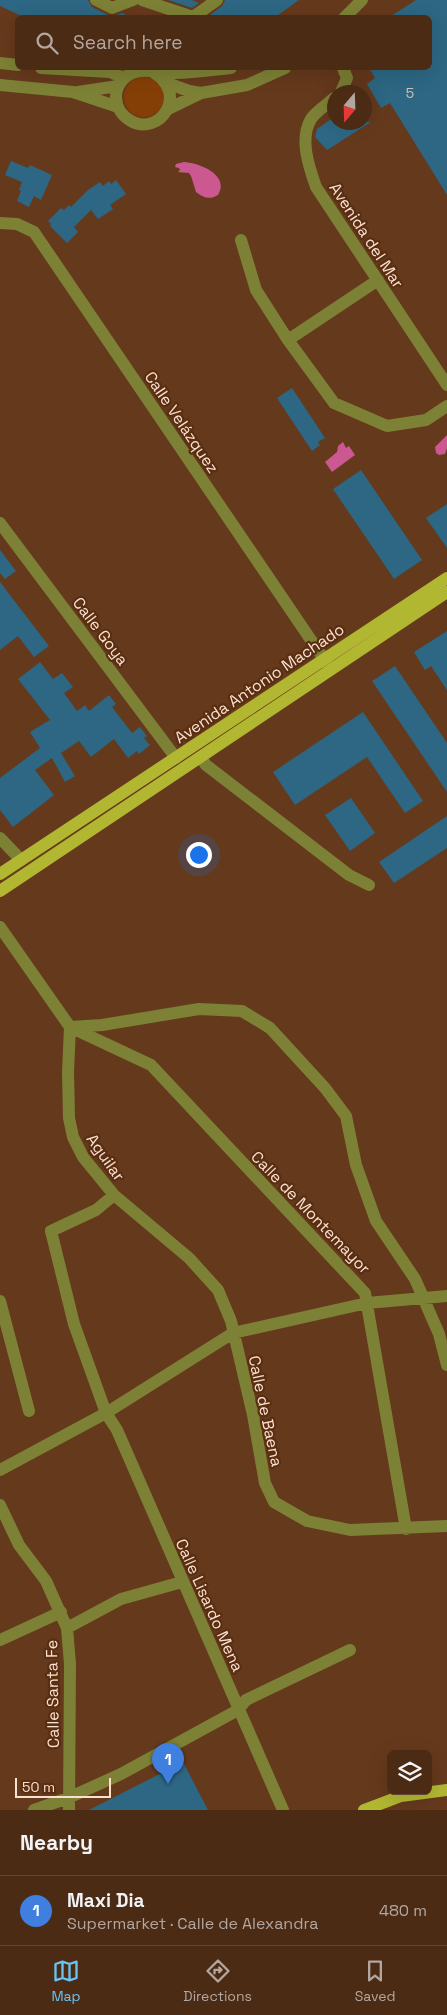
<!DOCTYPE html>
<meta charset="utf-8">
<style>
:root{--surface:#4c2b15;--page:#53331e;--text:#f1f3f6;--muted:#b2a7a0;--line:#634734;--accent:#68c4f0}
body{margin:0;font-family:"Space Grotesk",sans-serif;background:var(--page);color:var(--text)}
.controls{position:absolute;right:15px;bottom:15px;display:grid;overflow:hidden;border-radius:8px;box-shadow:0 5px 20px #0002}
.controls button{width:45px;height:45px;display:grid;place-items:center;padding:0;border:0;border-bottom:1px solid var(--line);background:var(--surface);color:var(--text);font:25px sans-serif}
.compass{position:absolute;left:327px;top:85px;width:45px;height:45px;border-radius:50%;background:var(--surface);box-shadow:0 5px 20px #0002;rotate:199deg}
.scale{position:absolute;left:15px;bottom:12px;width:96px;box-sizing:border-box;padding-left:5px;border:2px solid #fbe0d0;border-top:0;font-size:14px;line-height:18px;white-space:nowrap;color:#fbe0d0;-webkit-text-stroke:4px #592e11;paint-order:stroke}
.you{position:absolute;left:198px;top:854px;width:18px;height:18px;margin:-12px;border:4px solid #fff;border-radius:50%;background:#1a73e8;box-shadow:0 0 0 8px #1a73e833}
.badge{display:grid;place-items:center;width:32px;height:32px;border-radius:50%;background:var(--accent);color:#fff;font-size:16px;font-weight:700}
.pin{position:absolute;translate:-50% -41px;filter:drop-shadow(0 1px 2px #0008)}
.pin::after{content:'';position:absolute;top:26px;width:18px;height:15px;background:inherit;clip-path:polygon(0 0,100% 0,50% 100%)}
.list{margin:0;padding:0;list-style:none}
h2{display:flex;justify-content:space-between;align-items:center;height:65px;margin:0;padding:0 20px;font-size:21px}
h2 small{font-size:16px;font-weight:400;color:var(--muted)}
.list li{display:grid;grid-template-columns:32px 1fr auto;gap:15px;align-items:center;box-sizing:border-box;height:70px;padding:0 20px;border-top:1px solid var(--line)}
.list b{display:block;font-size:19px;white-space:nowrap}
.list p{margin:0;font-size:16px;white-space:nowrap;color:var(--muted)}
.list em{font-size:16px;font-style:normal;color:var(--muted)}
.icon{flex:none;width:28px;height:28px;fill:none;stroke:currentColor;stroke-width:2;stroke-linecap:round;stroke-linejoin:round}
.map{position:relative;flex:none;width:447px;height:1810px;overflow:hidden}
.search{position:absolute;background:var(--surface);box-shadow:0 5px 20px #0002;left:15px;right:15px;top:15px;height:55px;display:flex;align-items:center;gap:12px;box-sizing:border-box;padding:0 18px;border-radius:8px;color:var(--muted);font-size:19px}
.sheet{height:135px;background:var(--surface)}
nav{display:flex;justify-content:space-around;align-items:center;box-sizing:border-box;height:70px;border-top:1px solid var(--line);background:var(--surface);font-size:14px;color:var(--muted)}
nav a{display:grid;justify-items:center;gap:2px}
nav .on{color:var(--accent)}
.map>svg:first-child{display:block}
.green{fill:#843f06}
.water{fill:#cb5891}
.building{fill:#2d6783}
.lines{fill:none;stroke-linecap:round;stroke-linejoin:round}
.minor{stroke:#7d8135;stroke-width:12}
.major{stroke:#b2b732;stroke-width:12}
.labels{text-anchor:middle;stroke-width:4.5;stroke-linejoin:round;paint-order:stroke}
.number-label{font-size:14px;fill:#c8c2bd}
.street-label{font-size:16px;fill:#fbe0d0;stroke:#592e11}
</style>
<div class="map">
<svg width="447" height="1810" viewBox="0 0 447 1810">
<rect width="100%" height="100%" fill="#65391c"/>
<path class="green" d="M124 97a20 20 0 1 1 40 0a20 20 0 1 1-40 0Z"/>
<path class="water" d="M184 162C200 163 230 175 218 195 209 200 204 198 196 192L191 176 189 173 178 172 180 170 179 168 175 167 176 164Z
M447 435V448L445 454 439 455 436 453 435 447Z
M343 442 346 448 349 446 355 455 332 472 325 462 337 452 338 446Z"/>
<path class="building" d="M0 0H88L92 7 108 15 115 16 122 13 132 18H26L0 6Z
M168 0H192L199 3 192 8Z
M225 0H299L274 18H206L222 6Z
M416 0H447V195L390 103 381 108 367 84 375 78 369 68H430V18H388Z
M334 117V122H371L327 150 315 137 317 129Z
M11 161 28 168 30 165 52 175 41 200 34 196 29 207 17 201 21 191 19 190 22 182 5 175Z
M116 180 126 194 110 205 113 209 98 219 91 210 74 227 78 232 67 243 50 226 51 224 48 221 61 208 64 210 69 205 71 207 88 190 100 182 103 186 109 181 111 184Z
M292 388 325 438 318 442 320 445 312 451 277 398Z
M361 470 422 560 394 579 333 489Z
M447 504V548L426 518Z
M0 550 16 571 5 579 0 573Z
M0 582 49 646 34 657 18 636 0 650Z
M447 631V690L431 666 425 670 414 652Z
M40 662 53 679 62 673 73 687 64 693 77 711 85 705 89 711 109 695 116 704 112 707 132 733 140 727 147 736 144 738 150 745 139 754 137 751 128 758 114 739 91 757 79 741 61 753 75 776 65 782 52 758 35 770 54 795 13 827 0 810V778L40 748 30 732 50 720 18 679Z
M395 666 447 743V792L372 681Z
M363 712 423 801 405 813 367 757 295 805 273 772Z
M351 798 375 833 350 851 325 815Z
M447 816V848L394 883 379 862Z
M183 1762 208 1810H89Z"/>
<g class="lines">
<path class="minor" d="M96 0 112 8 133 0
M142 0 193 17 217 0
M344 18 362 0
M0 63 18 65
M41 68 110 72 124 78
M153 72C190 94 159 137 131 121 122 116 116 107 116 97 116 92 118 86 121 82 134 64 155 73 174 73 193 73 212 70 231 68
M167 83 189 91 201 93
M0 85 73 92 118 107
M78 92 118 86
M341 92 347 78 343 68
M334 98C328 104 316 111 311 119 299 139 309 167 316 187L447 385
M168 109 201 93 247 85 285 68
M0 223 17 224 34 232 330 668
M241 240 256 290 288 340 334 403 387 426 426 420 447 406
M288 340 378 280
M0 523 176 758
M201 758 206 765 349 875 369 885
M0 838 21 860
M0 927 70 1027 68 1072 69 1118 73 1137 83 1157 114 1195 189 1258 218 1290 231 1321 253 1415 265 1483 274 1502 307 1521 350 1530 447 1526
M70 1027 151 1065 365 1293 406 1529
M70 1027 102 1025 199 1009 242 1011 270 1028 325 1088 346 1116 356 1165 376 1221 415 1279 439 1334 447 1365
M114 1195 96 1210 51 1231 74 1324 106 1413 117 1430 283 1810
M0 1301 29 1411
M0 1470 106 1413 233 1333 367 1303 447 1296
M0 1505 19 1545 46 1581 67 1628 70 1664 69 1810
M67 1628 121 1599 182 1582
M0 1640 61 1612
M34 1810 68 1798 121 1774 238 1710 246 1700 350 1650"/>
<path class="major" d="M0 874 447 578
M0 891 447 592
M364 1810 401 1796 447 1790"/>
</g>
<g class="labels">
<g class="number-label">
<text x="410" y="98">5</text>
</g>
<g class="street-label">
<text transform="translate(367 235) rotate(57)" y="6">Avenida del Mar</text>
<text transform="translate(182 422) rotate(56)" y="6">Calle Velázquez</text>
<text transform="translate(101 631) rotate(53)" y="6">Calle Goya</text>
<text transform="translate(259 683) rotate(-34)" y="6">Avenida Antonio Machado</text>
<text transform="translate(106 1157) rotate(55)" y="6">Aguilar</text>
<text transform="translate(311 1212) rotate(46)" y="6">Calle de Montemayor</text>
<text transform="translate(266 1411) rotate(78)" y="6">Calle de Baena</text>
<text transform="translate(210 1605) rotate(66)" y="6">Calle Lisardo Mena</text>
<text transform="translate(52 1694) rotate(-91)" y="6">Calle Santa Fe</text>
</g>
</g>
</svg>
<div class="controls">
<button><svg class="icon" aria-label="layers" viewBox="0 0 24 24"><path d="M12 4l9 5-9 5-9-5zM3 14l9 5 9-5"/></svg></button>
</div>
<svg class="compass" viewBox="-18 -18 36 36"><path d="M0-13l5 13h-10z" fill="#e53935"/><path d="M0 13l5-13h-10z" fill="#b2a7a0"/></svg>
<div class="scale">50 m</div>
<div class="you"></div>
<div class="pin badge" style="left:168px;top:1784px;background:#3f7fe0">1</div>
<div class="search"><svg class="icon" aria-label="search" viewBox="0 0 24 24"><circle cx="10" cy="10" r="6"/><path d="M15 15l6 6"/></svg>Search here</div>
</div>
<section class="sheet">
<h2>Nearby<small></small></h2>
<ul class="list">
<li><span class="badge" style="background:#3f7fe0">1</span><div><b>Maxi Dia</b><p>Supermarket · Calle de Alexandra</p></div><em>480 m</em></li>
</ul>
</section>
<nav>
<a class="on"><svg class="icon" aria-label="map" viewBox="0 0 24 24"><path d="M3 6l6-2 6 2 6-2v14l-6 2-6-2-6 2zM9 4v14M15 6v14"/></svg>Map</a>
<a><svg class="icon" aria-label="directions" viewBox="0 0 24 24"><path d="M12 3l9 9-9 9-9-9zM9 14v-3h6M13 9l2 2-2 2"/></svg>Directions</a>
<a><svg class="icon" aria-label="saved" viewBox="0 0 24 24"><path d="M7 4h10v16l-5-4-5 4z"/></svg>Saved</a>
</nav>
